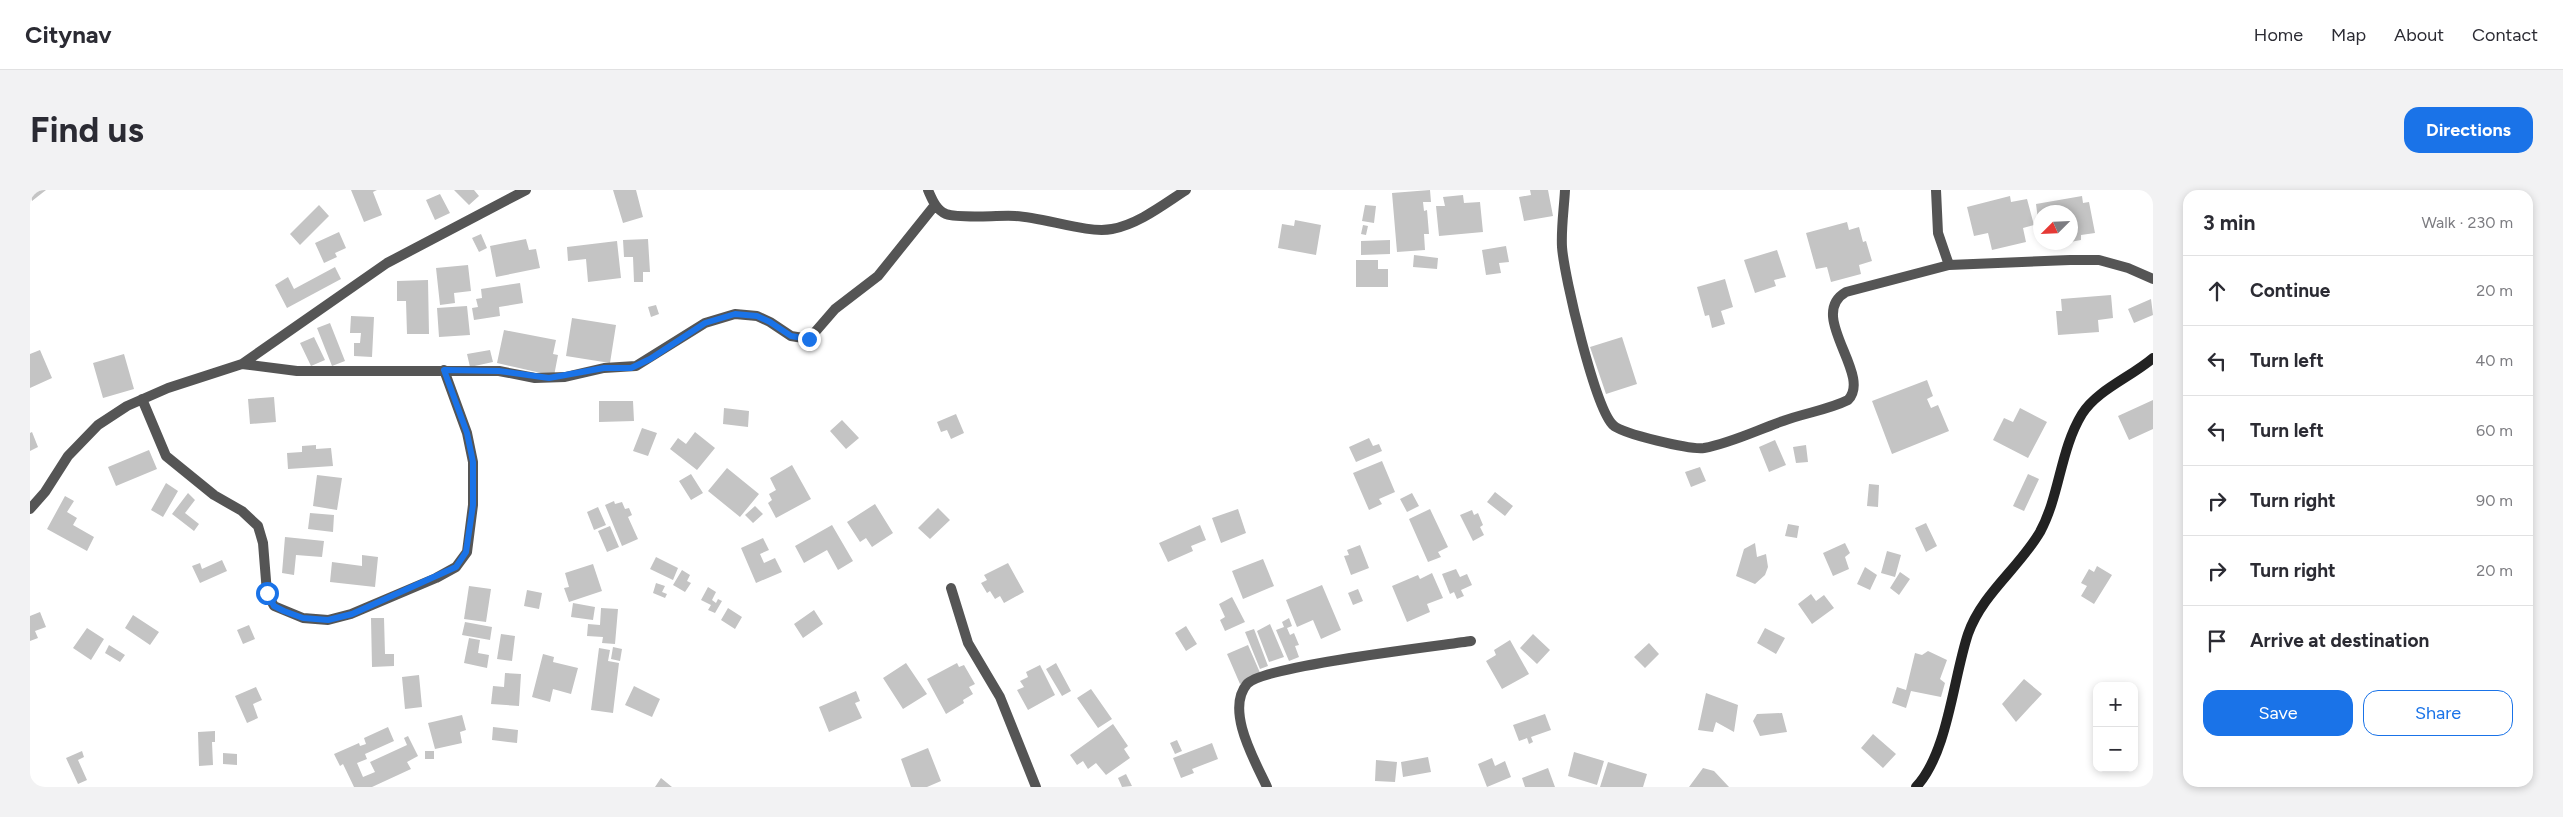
<!DOCTYPE html>
<meta charset="utf-8">
<style>
:root{--surface:#fff;--page:#f2f2f3;--text:#2b2b33;--muted:#7c7c81;--line:#e1e1e2;--accent:#1a73e8}
body{margin:0;font-family:Figtree,sans-serif;background:var(--page);color:var(--text)}
.controls{position:absolute;right:15px;bottom:15px;display:grid;overflow:hidden;border-radius:10px;box-shadow:0 2px 8px #0003}
.controls button{width:45px;height:45px;display:grid;place-items:center;padding:0;border:0;border-bottom:1px solid var(--line);background:var(--surface);color:var(--text);font:25px sans-serif}
.compass{position:absolute;left:2003px;top:15px;width:45px;height:45px;border-radius:50%;background:var(--surface);box-shadow:0 2px 8px #0003;rotate:246deg}
.stop{position:absolute;width:15px;height:15px;margin:-11px;border:4px solid #1a73e8;border-radius:50%;background:#fff}
.stop.end{background:#1a73e8;border-color:#fff;box-shadow:0 1px 5px #0008}
.list{margin:0;padding:0;list-style:none}
h2{display:flex;justify-content:space-between;align-items:center;height:65px;margin:0;padding:0 20px;font-size:21px}
h2 small{font-size:16px;font-weight:400;color:var(--muted)}
.list li{display:grid;grid-template-columns:32px 1fr auto;gap:15px;align-items:center;box-sizing:border-box;height:70px;padding:0 20px;border-top:1px solid var(--line)}
.list b{display:block;font-size:19px;white-space:nowrap}
.list em{font-size:16px;font-style:normal;color:var(--muted)}
.actions{display:flex;gap:10px;padding:15px 20px}
.actions a{flex:1;padding:11px 0;border:1px solid var(--accent);border-radius:15px;text-align:center;font-size:18px;color:var(--accent)}
.actions .main{background:var(--accent);color:#fff}
.icon{flex:none;width:28px;height:28px;fill:none;stroke:currentColor;stroke-width:2;stroke-linecap:round;stroke-linejoin:round}
.map{position:relative;flex:none;width:2123px;height:597px;overflow:hidden;border-radius:15px}
header{display:flex;align-items:center;gap:30px;box-sizing:border-box;height:70px;padding:0 25px;background:var(--surface);border-bottom:1px solid var(--line)}
header strong{font-size:24px}
nav{display:flex;gap:28px;margin-inline-start:auto;font-size:18px}
.intro{display:flex;align-items:center;justify-content:space-between;box-sizing:border-box;height:120px;padding:0 30px}
h1{margin:0;font-size:35px}
.button{padding:12px 22px;border-radius:15px;background:var(--accent);color:#fff;font-size:18px;font-weight:700}
main{display:flex;gap:30px;padding:0 30px}
aside{flex:1;background:var(--surface);border-radius:15px;box-shadow:0 2px 8px #0003}
.map>svg:first-child{display:block}
.building{fill:#c4c4c4}
.lines{fill:none;stroke-linecap:round;stroke-linejoin:round}
.street{stroke:#555;stroke-width:10}
.secondary{stroke:#222;stroke-width:10}
.route{stroke:#1a73e8;stroke-width:6}
</style>
<header>
<strong>Citynav</strong>
<nav><a>Home</a><a>Map</a><a>About</a><a>Contact</a></nav>
</header>
<div class="intro"><h1>Find us</h1><a class="button">Directions</a></div>
<main>
<div class="map">
<svg width="2123" height="597" viewBox="0 0 2123 597">
<rect width="100%" height="100%" fill="#fff"/>
<path class="building" d="M0 0H16L2 11Z
M321 0H347L343 2 352 25 334 32Z
M424 0H444L449 6 439 15Z
M583 0H606L613 27 593 33Z
M1400 0 1401 12H1393L1394 21 1397 20 1399 44H1394L1395 60 1367 62 1362 3Z
M1500 0H1518L1523 26 1494 31 1489 7 1501 5Z
M410 4 420 23 405 30 396 10Z
M1433 5 1434 13 1450 12 1453 42 1409 46 1406 16H1415L1413 7Z
M1980 6 1981 12 1997 9 2004 35 1993 38 1996 52 1962 60 1958 43 1944 46 1937 17Z
M2052 6 2053 13 2059 12 2065 43 2051 45V50L2040 52V22H2010L2009 38 2006 14Z
M289 15 299 26 270 55 260 44Z
M1335 15 1346 16 1344 33 1332 31Z
M1265 30 1291 35 1286 65 1248 58 1252 34 1264 36Z
M1817 32 1819 40 1829 37 1833 52 1836 51 1842 71 1829 75 1831 84 1801 92 1797 77 1786 79 1776 43Z
M1333 35 1338 36 1336 45 1331 44Z
M309 42 316 58 305 63 307 67 294 73 285 53Z
M451 44 457 58 449 62 442 48Z
M496 49 499 60 506 59 510 78 466 87 460 56Z
M618 49 620 82H613V92H604L603 67H594L593 50Z
M1360 50V64L1331 65V51Z
M587 51 591 88 558 92 556 69 538 71 537 57Z
M1476 56 1479 72 1469 73 1471 83 1456 85 1452 60Z
M1747 60 1756 87 1744 90 1746 96 1725 103 1714 70Z
M1384 65 1408 68 1407 79 1383 77Z
M1326 70H1348V79H1358V97H1326Z
M438 75 441 101 424 103 425 113 410 115 406 78Z
M305 77 311 89 257 118 245 95 258 87 264 99Z
M1695 89 1703 117 1691 121 1695 134 1682 138 1679 125 1675 126 1667 97Z
M398 90 399 144H377L376 111H367V91Z
M490 93 493 113 469 117 470 126 444 130 442 118 448 117 446 109 452 108 451 99Z
M2081 105 2083 128 2068 130 2069 142 2028 145 2026 121H2032L2031 109Z
M2121 109 2123 125 2104 133 2098 119Z
M626 115 629 124 621 127 618 117Z
M437 116 440 145 409 147 407 118Z
M321 126 344 127 342 167 324 166V153H330L331 143H320Z
M542 128 586 135 580 173 536 166Z
M300 133 315 171 302 176 287 138Z
M474 140 526 150 523 164 528 165 524 186 467 173Z
M284 147 295 170 281 176 270 153Z
M1592 147 1607 194 1576 204 1560 157Z
M10 160 22 188 0 198V164Z
M460 160 463 172 440 177 437 164Z
M94 164 104 199 73 208 63 173Z
M1897 190 1903 206 1897 209 1901 218 1908 215 1919 241 1862 264 1842 211Z
M244 207 246 232 220 234 218 209Z
M2123 210V239L2099 250 2088 226Z
M569 211H603L604 231 569 232Z
M694 218 719 221 718 237 693 234Z
M1990 218 2017 232 1998 268 1963 250 1974 228 1983 232Z
M926 224 934 243 921 249 917 240 911 242 907 232Z
M812 230 829 248 816 259 800 241Z
M612 238 627 243 618 266 603 261Z
M2 242 8 257 0 261V243Z
M665 242 685 258 667 280 640 259 648 248 656 254Z
M1339 248 1343 256 1349 254 1352 261 1326 272 1319 257Z
M1745 250 1756 275 1739 282 1729 257Z
M286 255V259L301 258 303 276 258 279 257 263 272 262V256Z
M1776 255 1778 272 1766 273 1763 257Z
M119 260 127 279 86 296 78 277Z
M1352 271 1365 302 1349 309 1352 314 1339 320 1323 283Z
M762 275 781 309 746 328 738 313 742 310 739 304 746 300 740 288Z
M1670 277 1676 291 1661 297 1655 282Z
M697 278 729 304 710 327 678 301Z
M661 284 673 303 661 310 649 291Z
M1998 284 2009 289 1994 321 1983 316Z
M287 285 312 288 307 320 283 316Z
M136 293 148 301 133 327 121 320Z
M1839 294 1849 295 1848 317 1837 316Z
M1465 302 1483 316 1475 326 1457 312Z
M158 303 165 310 155 323 169 334 164 341 142 324Z
M1382 303 1389 316 1377 322 1370 309Z
M35 306 44 311 37 322 47 328 43 335 64 347 57 361 17 339Z
M584 311 585 314 592 312 595 319 599 318 602 325 598 327 608 349 592 356 575 315Z
M845 314 863 343 842 357 836 348 830 352 817 332Z
M725 316 733 324 723 333 715 325Z
M568 317 576 335 564 340 557 322Z
M908 318 920 330 900 349 888 338Z
M1208 319 1216 343 1191 353 1182 328Z
M1400 319 1418 357 1408 362 1411 367 1398 372 1379 329Z
M1442 320 1444 325 1448 323 1453 335 1450 337 1454 345 1443 351 1430 325Z
M280 323 304 325 303 342 278 339Z
M1896 333 1907 356 1896 362 1885 338Z
M1758 334 1769 336 1767 348 1755 346Z
M802 335 823 371 808 380 797 360 774 373 765 356Z
M1170 335 1176 350 1161 356 1163 361 1138 372 1129 353Z
M580 336 589 357 577 362 568 341Z
M255 347 294 351 292 367 266 365 264 385 252 383Z
M733 348 739 360 730 364 734 373 745 368 752 382 726 393 711 358Z
M1725 353 1727 367 1736 364 1738 377 1735 385 1725 394 1706 386 1714 359Z
M1815 353 1820 363 1815 367 1819 379 1803 386 1793 363Z
M1330 355 1339 378 1321 385 1314 366 1319 365 1317 360Z
M1857 361 1871 365 1865 387 1851 383Z
M332 365 348 367 345 397 300 392 302 372 332 376Z
M626 367 648 378 643 390 620 379Z
M1233 369 1244 396 1213 409 1202 381Z
M192 370 197 381 170 393 162 376 170 373 172 379Z
M978 373 994 402 974 413 970 406 965 409 960 401 957 403 951 393 957 390 954 385Z
M563 374 572 401 539 412 534 398 539 397 535 383Z
M2067 376 2082 385 2064 414 2051 406 2057 396 2051 393 2059 379 2064 382Z
M1835 377 1847 385 1840 400 1827 394Z
M1426 379 1430 387 1437 384 1442 395 1431 400 1434 406 1427 409 1424 402 1420 404 1412 384Z
M652 380 660 385 657 391 661 393 655 402 643 395Z
M1870 382 1880 389 1869 405 1860 398Z
M1402 383 1413 408 1397 414 1400 422 1377 432 1362 396 1388 385 1390 389Z
M626 393 635 396 632 402 637 404 635 408 623 403Z
M1292 395 1311 440 1291 449 1283 430 1267 437 1256 410Z
M439 396 461 399 456 432 434 429Z
M678 397 686 402 682 410 686 413 688 409 692 411 685 423 678 420 681 415 671 410Z
M1328 399 1333 411 1323 415 1318 403Z
M497 400 512 403 509 419 494 416Z
M1781 404 1786 411 1794 405 1804 418 1782 434 1768 414Z
M1202 407 1215 432 1195 441 1190 430 1195 427 1189 414Z
M543 413 565 417 563 430 541 427Z
M571 418 588 419 585 454 572 453 573 447 557 446 558 434 570 435Z
M698 418 712 427 705 439 691 430Z
M784 420 793 434 773 448 764 434Z
M10 422 16 437 5 441 8 448 0 451V426Z
M103 425 129 442 120 455 95 438Z
M341 428H354L355 464H364V476L342 477Z
M1259 428 1262 436 1257 438 1260 445 1264 443 1269 455 1265 456 1269 467 1259 471 1246 440 1254 437 1252 432Z
M435 432 462 437 460 450 432 445Z
M1240 434 1254 467 1239 472 1227 441Z
M219 435 225 449 213 454 207 440Z
M1156 436 1167 454 1156 461 1145 443Z
M57 438 74 449 61 470 43 458Z
M1735 438 1755 448 1746 464 1727 453Z
M1224 439 1238 476 1230 479 1215 442Z
M471 444 485 446 482 471 467 469Z
M1503 444 1520 460 1507 474 1490 458Z
M439 448 450 450 448 463 459 465 457 478 434 473Z
M1480 450 1499 484 1472 499 1456 471 1466 465 1464 460Z
M1619 453 1629 464 1615 478 1604 467Z
M79 455 95 465 90 472 75 463Z
M1218 455 1231 485 1210 494 1197 464Z
M583 457 592 459 590 471 581 469Z
M569 458 580 460 578 471 589 473 583 523 561 520Z
M1898 461 1917 470 1910 489 1915 493 1911 507 1881 501 1876 518 1862 513 1867 497 1876 500 1885 463 1892 465Z
M513 464 524 467 523 472 548 478 541 504 523 499 520 512 502 507Z
M876 473 897 504 873 519 853 488Z
M927 473 929 477 934 475 945 494 939 497 943 504 933 510 934 513 916 524 897 489Z
M1026 473 1041 501 1032 506 1016 479Z
M1010 475 1025 505 998 520 987 500 994 497 990 491 998 487 996 482Z
M475 483 491 484 489 516 461 514 463 496 474 497Z
M389 485 392 517 375 519 372 487Z
M1994 489 2012 504 1986 532 1972 514Z
M604 496 630 509 622 527 595 515Z
M226 497 232 510 223 514 228 528 217 533 205 506Z
M1061 499 1082 529 1068 538 1047 508Z
M826 501 830 511 825 513 832 528 799 542 789 517Z
M1676 503 1708 515 1704 542 1686 532 1683 542 1668 540Z
M1752 523 1757 542 1730 546 1723 531 1727 524Z
M1515 524 1521 540 1501 547 1503 552 1499 554 1497 548 1489 551 1483 535Z
M432 525 436 540 430 542 432 553 405 559 398 533Z
M1083 534 1098 556 1094 559 1100 568 1076 585 1066 573 1058 579 1053 571 1047 575 1040 565Z
M358 537 364 551 335 564 337 569 327 573 333 587 345 582 340 572 377 555 374 548 378 546 388 566 377 572 381 579 342 597H324L313 574 310 576 304 564 329 553 330 556 336 554 334 548Z
M463 537 488 540 487 553 462 550Z
M185 541V552H182L183 575 169 576 168 542Z
M1843 544 1866 564 1853 578 1831 558Z
M1147 550 1152 561 1145 564 1140 553Z
M1182 553 1188 569 1162 579 1164 583 1151 588 1143 568Z
M898 558 911 591 897 597H881L871 569Z
M52 561 54 567 48 570 57 590 48 594 36 568Z
M395 561H404V569H395Z
M1544 562 1574 571 1567 595 1538 586Z
M193 563 207 564V575L193 574Z
M1398 567 1401 582 1373 587 1371 572Z
M1462 568 1465 576 1475 571 1481 587 1457 597 1448 574Z
M1346 570 1367 572 1365 592 1345 591Z
M1578 572 1617 584 1613 597H1570Z
M1518 578 1525 597H1495L1492 588Z
M1673 578 1684 581 1699 597H1659Z
M1096 584 1102 596 1092 597 1088 588Z
M631 588 642 597H625Z"/>
<g class="lines">
<path class="street" d="M898 0C902 9 906 20 916 24 931 29 967 25 985 26 1013 27 1057 44 1082 39 1109 34 1134 14 1156 0
M1535 0C1534 19 1531 38 1532 57 1534 86 1565 218 1583 235 1592 244 1661 260 1674 258 1701 253 1727 240 1753 231 1774 223 1798 220 1818 210 1843 185 1776 125 1816 102L1919 75 2040 70H2069L2098 78 2123 89
M1906 0 1908 43 1919 75
M212 174 267 181H469L505 188 535 187 574 178 606 176 675 133 705 124 727 126 740 132 761 146 779 149 805 119 848 86 905 15
M112 209 136 266 184 305 212 321 228 336 233 353 237 403 244 416 273 428 298 430 321 424 406 388 426 377 437 362 443 315V272L437 243 414 180
M0 319 15 302 38 266 68 235 97 216 138 198 212 174 357 73 496 0
M921 398 938 453 970 507 1006 597
M1237 597C1225 571 1195 520 1217 494 1232 476 1408 456 1441 451"/>
<path class="secondary" d="M1886 597C1918 563 1923 489 1938 444 1952 404 1989 378 2010 342 2030 305 2030 260 2052 224 2067 200 2101 187 2123 168"/>
</g>
<g class="lines">
<path class="route" d="M237 403 244 416 254 421 273 428 298 430 322 424 426 377 436 362 443 315V272L437 243 414 180 469 181 519 188 574 178H601L620 169 675 133 705 124 727 126 740 132 761 146 779 149"/>
</g>
</svg>
<div class="controls">
<button>+</button>
<button>−</button>
</div>
<svg class="compass" viewBox="-18 -18 36 36"><path d="M0-13l5 13h-10z" fill="#e53935"/><path d="M0 13l5-13h-10z" fill="#7c7c81"/></svg>
<div class="stop" style="left:237px;top:403px"></div>
<div class="stop end" style="left:779px;top:149px"></div>
</div>
<aside>
<h2>3 min<small>Walk · 230 m</small></h2>
<ul class="list">
<li><svg class="icon" aria-label="ahead" viewBox="0 0 24 24"><path d="M12 20V5M6 11l6-6 6 6"/></svg><div><b>Continue</b></div><em>20 m</em></li>
<li><svg class="icon" aria-label="left" viewBox="0 0 24 24"><path d="M17 20v-9H6M10 6l-5 5 5 5"/></svg><div><b>Turn left</b></div><em>40 m</em></li>
<li><svg class="icon" aria-label="left" viewBox="0 0 24 24"><path d="M17 20v-9H6M10 6l-5 5 5 5"/></svg><div><b>Turn left</b></div><em>60 m</em></li>
<li><svg class="icon" aria-label="right" viewBox="0 0 24 24"><path d="M7 20v-9h11M14 6l5 5-5 5"/></svg><div><b>Turn right</b></div><em>90 m</em></li>
<li><svg class="icon" aria-label="right" viewBox="0 0 24 24"><path d="M7 20v-9h11M14 6l5 5-5 5"/></svg><div><b>Turn right</b></div><em>20 m</em></li>
<li><svg class="icon" aria-label="arrive" viewBox="0 0 24 24"><path d="M6 21V4h12l-3 4 3 4H6"/></svg><div><b>Arrive at destination</b></div></li>
</ul>
<div class="actions"><a class="main">Save</a><a>Share</a></div>
</aside>
</main>
